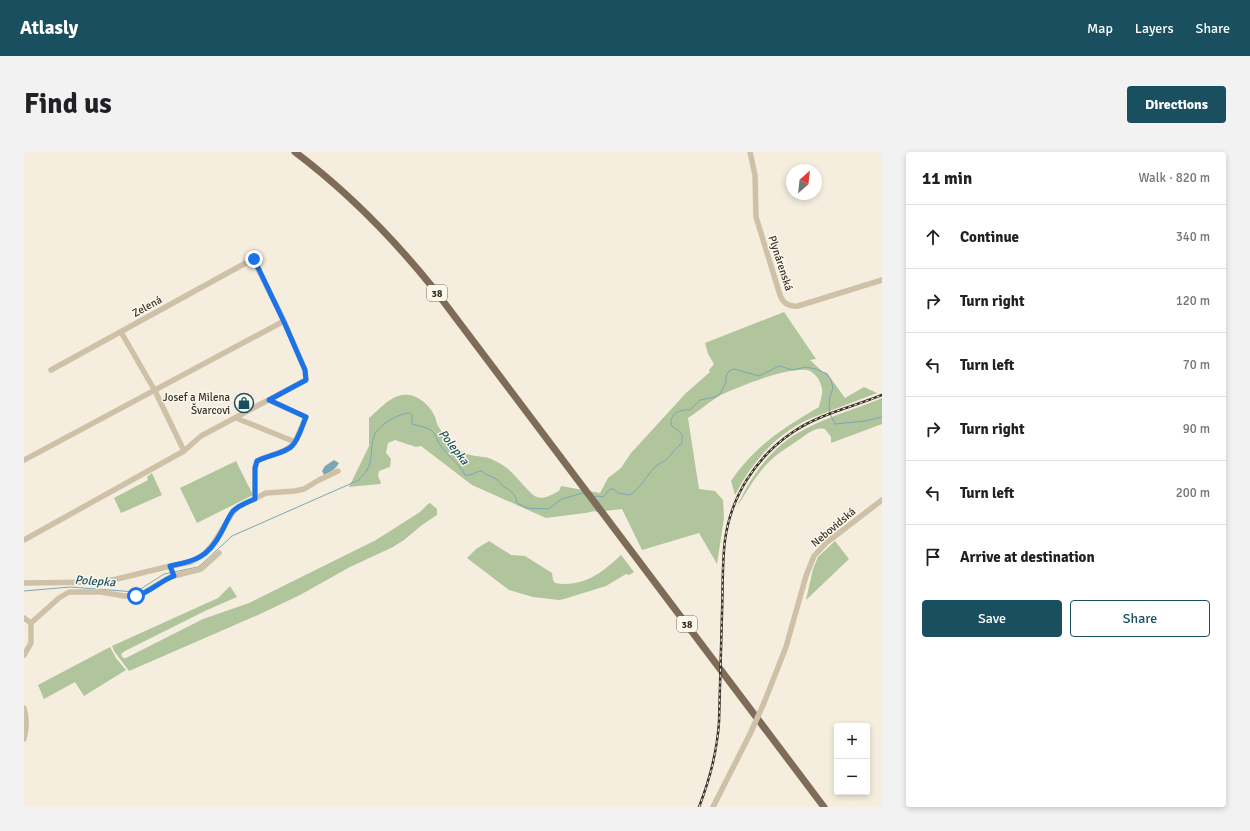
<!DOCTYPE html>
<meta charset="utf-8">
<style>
:root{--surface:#fff;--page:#f2f2f2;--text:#202124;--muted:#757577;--line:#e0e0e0;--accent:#1a4f60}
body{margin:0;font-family:Signika,sans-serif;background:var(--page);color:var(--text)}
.controls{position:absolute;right:12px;bottom:12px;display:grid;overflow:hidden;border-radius:4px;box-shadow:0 2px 6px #0003}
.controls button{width:36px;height:36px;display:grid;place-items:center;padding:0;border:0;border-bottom:1px solid var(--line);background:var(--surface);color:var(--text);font:20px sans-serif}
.compass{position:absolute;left:762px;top:12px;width:36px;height:36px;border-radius:50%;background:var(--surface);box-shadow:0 2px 6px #0003;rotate:27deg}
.stop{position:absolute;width:12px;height:12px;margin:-9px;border:3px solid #1a73e8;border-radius:50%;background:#fff}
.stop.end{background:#1a73e8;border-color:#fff;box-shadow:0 1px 4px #0008}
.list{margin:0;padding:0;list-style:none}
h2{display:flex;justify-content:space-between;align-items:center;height:52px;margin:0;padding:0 16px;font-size:17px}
h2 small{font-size:13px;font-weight:400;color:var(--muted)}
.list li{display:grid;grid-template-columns:26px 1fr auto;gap:12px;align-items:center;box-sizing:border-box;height:64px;padding:0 16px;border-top:1px solid var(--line)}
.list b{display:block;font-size:15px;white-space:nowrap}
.list em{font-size:13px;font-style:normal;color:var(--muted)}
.actions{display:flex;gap:8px;padding:12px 16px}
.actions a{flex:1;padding:9px 0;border:1px solid var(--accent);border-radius:4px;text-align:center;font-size:14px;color:var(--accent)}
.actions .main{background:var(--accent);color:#fff}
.icon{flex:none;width:22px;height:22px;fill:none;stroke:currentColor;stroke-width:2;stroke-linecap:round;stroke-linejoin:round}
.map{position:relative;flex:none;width:858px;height:655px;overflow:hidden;border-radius:4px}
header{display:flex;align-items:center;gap:24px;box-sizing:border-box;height:56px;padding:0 20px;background:var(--accent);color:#fff}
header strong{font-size:19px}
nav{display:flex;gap:22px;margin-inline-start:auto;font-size:14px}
.intro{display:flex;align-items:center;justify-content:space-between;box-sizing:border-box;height:96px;padding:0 24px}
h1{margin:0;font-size:28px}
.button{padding:10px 18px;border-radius:4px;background:var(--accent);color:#fff;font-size:14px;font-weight:700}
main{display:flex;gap:24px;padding:0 24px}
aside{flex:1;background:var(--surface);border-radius:4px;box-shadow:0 2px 6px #0003}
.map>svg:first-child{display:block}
.green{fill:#b0c59c}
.water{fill:#7aa7b4}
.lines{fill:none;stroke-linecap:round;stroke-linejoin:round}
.stream{stroke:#7aa7b4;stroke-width:1}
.minor{stroke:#cec1a8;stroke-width:5.5}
.major{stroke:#7e6c59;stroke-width:7}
.rail-casing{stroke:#3a3229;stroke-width:2.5}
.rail{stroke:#fbf7eb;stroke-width:1;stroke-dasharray:3;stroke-linecap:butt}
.minor-bridge{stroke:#cec1a8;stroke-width:5.5}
.route{stroke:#1a73e8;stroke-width:5}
.labels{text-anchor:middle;stroke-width:3;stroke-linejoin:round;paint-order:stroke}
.shield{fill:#fbf7eb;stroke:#746d63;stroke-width:1}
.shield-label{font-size:10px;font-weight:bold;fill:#3a3229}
.street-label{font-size:11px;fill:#3a3229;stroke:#fbf7eb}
.poi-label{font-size:11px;fill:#3a3229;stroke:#fbf7eb;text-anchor:end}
.water-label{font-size:12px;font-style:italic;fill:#1a4f60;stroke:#fbf7eb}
</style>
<header>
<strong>Atlasly</strong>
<nav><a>Map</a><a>Layers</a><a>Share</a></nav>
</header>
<div class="intro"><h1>Find us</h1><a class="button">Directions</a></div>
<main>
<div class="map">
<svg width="858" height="655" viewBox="0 0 858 655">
<rect width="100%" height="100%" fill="#f5eede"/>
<path class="green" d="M760 160 792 207 786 208 799 220 803 221 821 246 840 235 853 241 785 267C751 283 728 310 711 343L707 329C731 294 759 276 795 255 796 249 799 242 798 237 797 229 791 220 783 218 764 215 715 234 697 243 686 249 675 259 664 266L675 337 691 339 699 348 700 366 693 412 675 381 618 398 598 357 572 360 571 359 561 361 522 366 448 333 397 294 392 295 371 288 364 291 362 301 367 307 366 315 355 319 354 324 357 331 356 332 325 335 345 294V266C356 257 369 240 385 243 395 244 406 254 410 263 412 266 412 269 413 272 418 282 429 292 438 299 444 304 453 304 460 305 467 306 474 310 480 314 490 320 505 342 513 345 520 348 529 342 535 339L537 334 576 341 584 326 597 316 607 301 662 241 686 220 685 218 690 212 684 202 681 191Z
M858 246V272L807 291V285L801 277C791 275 785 281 776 287 766 294 755 300 746 309 733 321 723 339 713 355 727 323 749 293 781 277 805 264 832 257 858 246Z
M212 309 229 343 173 371 156 336Z
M128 321 138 343 97 361 90 346 124 328 123 325Z
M406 351 413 357V363L398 373 380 388 369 395 326 415 276 443 234 463 105 519 90 499 88 494 194 446 206 434 213 445 183 458 101 499 97 502 99 506H102L179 467 225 451 352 388 396 360 404 352Z
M465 389 487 403 501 404 528 421 529 428 531 431C559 436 579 420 597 403L610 420 605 423 602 422 582 434 540 447 535 448 509 445 485 438 443 406 452 397Z
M811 389 825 407 782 448 789 417 794 405Z
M86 495 92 506 102 518 60 544 51 530 20 547 14 533Z"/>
<path class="water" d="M310 308 315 311C312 317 306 320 300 323L298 319 301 314Z"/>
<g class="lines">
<path class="stream" d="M570 345 573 344 579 345 586 337H589L594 341 606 343C616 336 622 325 630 316 634 312 639 310 643 307 648 301 652 296 658 291V282L647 273C646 261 656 257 666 258L676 248 691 245 696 242 702 230V224L705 219 710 217 735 224 755 214 769 218 782 215 792 217 803 222 807 228 809 236 806 244 805 255 806 262 811 272 841 269 858 265
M0 439 46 435 112 440 140 422 174 415 178 412 208 384 335 328C337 325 341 322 343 318 349 308 346 295 350 284 354 273 375 261 386 261L388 263V272C394 274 402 275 407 278 412 282 413 289 417 294 424 305 436 312 441 323 449 324 451 319 458 319 463 324 467 324 472 327 475 329 477 332 479 334 487 339 491 341 493 351L503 356 524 357 538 347 559 341 561 342"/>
<path class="minor" d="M726 0 731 23 732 65 756 143C759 151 764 155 774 154L858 128
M97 180 131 239 160 299
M245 248 282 265 271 290
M212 266 271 290C263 301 245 302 233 309L231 316V347
M0 308 260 169
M0 388 160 299 177 284 282 228 281 218 260 169 229 107 27 218
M0 431 77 430 93 427 142 415 167 410 180 402 189 392 209 360 214 355 242 341 271 339 280 337 295 328 314 319
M0 466 7 471
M0 503 7 491V471L35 446 45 440H77L100 444H114L146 425 177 417 195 401
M740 551 762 495 782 424 790 404 802 391 858 348
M0 556C3 566 3 576 0 587
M689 655 726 582"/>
<path class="major" d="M271 0C324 40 369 86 410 137L800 655"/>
<g class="rail-casing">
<path id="rail" d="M675 655C686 627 693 600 695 570 696 533 697 497 698 461 699 436 698 412 701 388 707 344 732 305 769 280 795 262 829 255 858 243"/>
</g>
<use href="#rail" class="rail"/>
<path class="minor-bridge" d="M726 582 740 551"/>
</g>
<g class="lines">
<path class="route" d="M112 444C125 441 136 429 150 424L146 414C172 409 184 405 197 381 201 374 204 365 209 359 215 353 224 350 231 347V316L233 309C242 304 262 301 268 294 275 287 278 274 282 265L245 248 282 228 281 218 260 170 230 107"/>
</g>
<defs>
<g id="shop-ring" transform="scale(1)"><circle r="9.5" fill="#fbf7eb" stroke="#1a4f60" stroke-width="1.5"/><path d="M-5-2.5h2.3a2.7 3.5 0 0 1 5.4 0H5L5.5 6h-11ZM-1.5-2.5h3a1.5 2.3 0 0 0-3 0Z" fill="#1a4f60"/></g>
</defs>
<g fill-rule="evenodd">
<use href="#shop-ring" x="220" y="251"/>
</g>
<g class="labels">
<g class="shield">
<rect x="403" y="133" width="20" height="16" rx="3"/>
<rect x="653" y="464" width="20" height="16" rx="3"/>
</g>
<g class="shield-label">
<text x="413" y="145">38</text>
<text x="663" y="476">38</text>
</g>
<g class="street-label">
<text transform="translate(757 111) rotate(72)" y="4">Plynárenská</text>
<text transform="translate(123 154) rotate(-29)" y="4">Zelená</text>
<text transform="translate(809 375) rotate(-40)" y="4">Nebovidská</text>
</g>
<g class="poi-label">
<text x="206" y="249">Josef a Milena<tspan x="206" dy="13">Švarcovi</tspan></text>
</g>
<g class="water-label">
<text transform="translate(430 295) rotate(52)" y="4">Polepka</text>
<text transform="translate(71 429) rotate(4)" y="4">Polepka</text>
</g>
</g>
</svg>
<div class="controls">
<button>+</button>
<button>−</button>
</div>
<svg class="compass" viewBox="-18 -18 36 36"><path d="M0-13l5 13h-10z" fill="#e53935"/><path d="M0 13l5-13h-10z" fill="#757577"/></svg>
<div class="stop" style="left:112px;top:444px"></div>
<div class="stop end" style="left:230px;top:107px"></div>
</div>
<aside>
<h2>11 min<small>Walk · 820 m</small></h2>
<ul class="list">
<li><svg class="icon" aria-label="ahead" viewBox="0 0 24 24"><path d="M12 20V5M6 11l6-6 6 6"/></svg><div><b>Continue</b></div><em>340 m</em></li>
<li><svg class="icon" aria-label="right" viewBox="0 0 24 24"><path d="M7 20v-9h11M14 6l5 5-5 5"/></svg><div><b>Turn right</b></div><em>120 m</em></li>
<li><svg class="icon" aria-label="left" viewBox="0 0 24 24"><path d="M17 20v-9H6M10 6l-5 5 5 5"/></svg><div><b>Turn left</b></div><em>70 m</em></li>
<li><svg class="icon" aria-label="right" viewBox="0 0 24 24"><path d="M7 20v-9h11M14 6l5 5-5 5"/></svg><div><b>Turn right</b></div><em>90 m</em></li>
<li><svg class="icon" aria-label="left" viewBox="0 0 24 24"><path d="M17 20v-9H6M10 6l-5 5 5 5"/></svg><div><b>Turn left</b></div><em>200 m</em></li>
<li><svg class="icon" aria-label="arrive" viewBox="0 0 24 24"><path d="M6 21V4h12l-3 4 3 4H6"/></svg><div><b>Arrive at destination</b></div></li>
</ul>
<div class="actions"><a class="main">Save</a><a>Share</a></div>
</aside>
</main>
